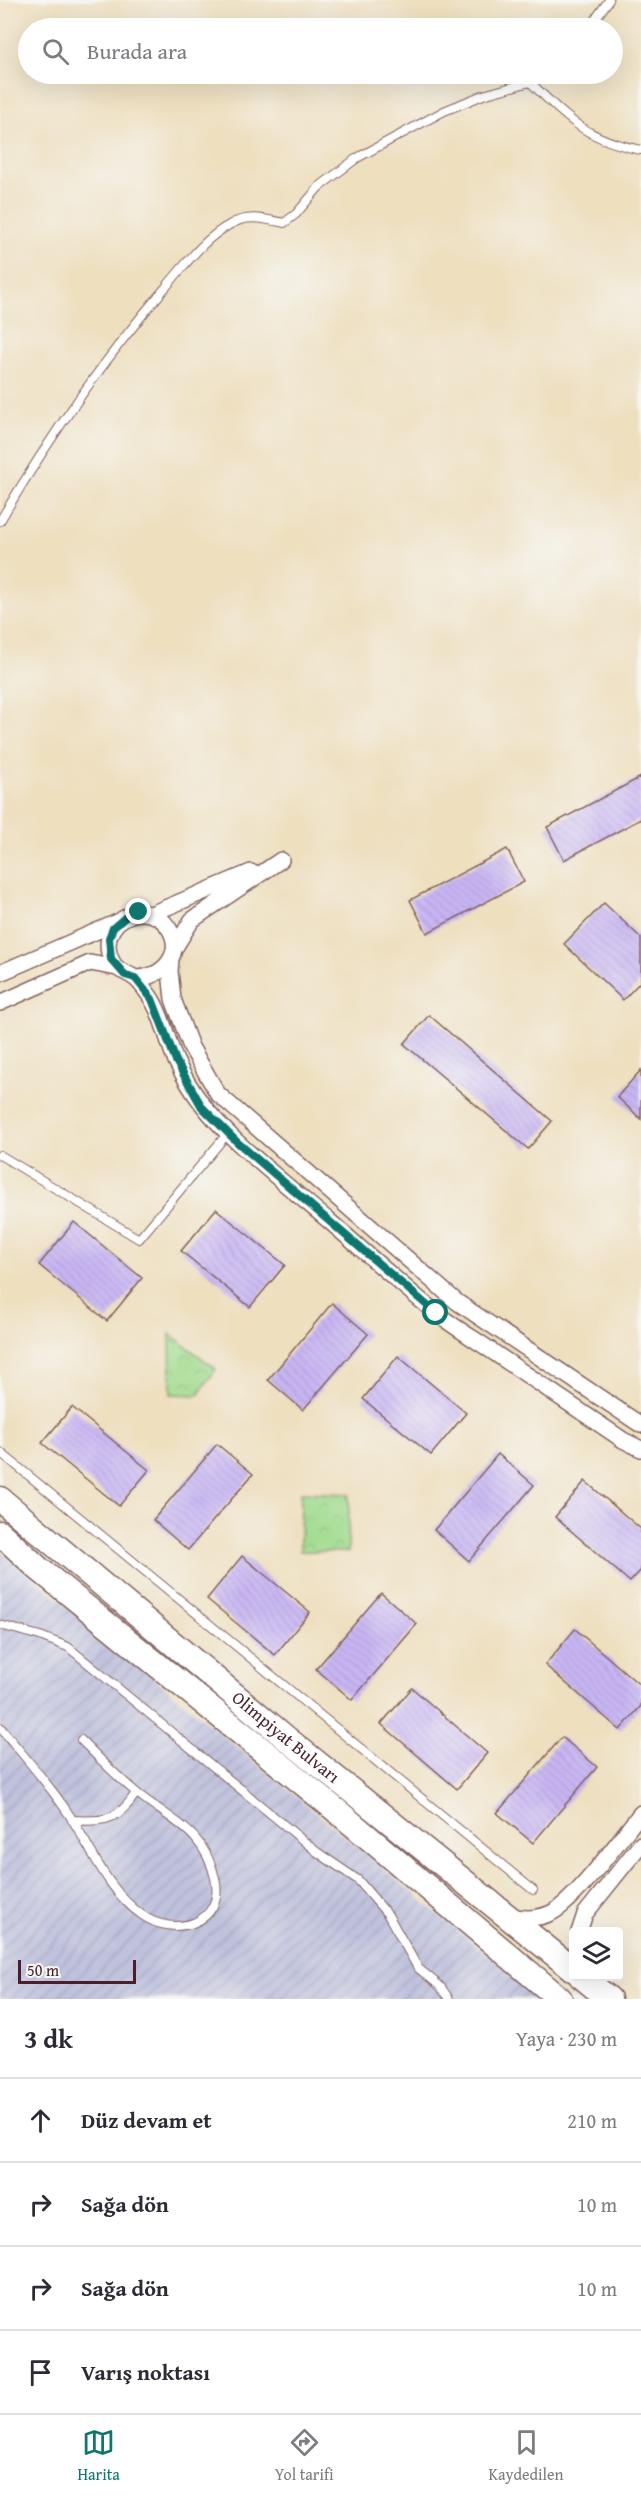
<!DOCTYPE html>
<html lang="tr">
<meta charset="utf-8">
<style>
:root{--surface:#fff;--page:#f2f2f3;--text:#2b2b33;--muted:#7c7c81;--line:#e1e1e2;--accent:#0f766e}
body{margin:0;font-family:"Gentium Book Plus",serif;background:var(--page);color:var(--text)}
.controls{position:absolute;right:18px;bottom:18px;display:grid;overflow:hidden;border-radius:6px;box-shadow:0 6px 24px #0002}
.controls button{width:54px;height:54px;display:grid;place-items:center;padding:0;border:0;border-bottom:2px solid var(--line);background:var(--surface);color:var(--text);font:30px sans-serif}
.scale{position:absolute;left:18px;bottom:15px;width:118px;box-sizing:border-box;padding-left:6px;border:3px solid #4a1f2b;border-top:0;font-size:16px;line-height:21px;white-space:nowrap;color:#4a1f2b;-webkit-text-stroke:4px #f6f6f2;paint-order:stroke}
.stop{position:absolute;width:18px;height:18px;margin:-14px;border:4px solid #0f766e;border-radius:50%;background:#fff}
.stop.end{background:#0f766e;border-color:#fff;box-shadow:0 2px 6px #0008}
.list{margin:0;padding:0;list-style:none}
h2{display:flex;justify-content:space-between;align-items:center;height:78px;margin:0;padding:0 24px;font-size:26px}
h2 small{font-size:20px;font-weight:400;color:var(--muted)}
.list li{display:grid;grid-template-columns:39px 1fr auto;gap:18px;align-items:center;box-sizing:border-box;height:84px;padding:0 24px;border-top:2px solid var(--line)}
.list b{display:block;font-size:22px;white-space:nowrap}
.list em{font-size:20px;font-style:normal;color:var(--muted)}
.icon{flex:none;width:33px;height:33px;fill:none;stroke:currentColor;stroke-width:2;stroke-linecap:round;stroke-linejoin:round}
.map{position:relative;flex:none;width:641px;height:1999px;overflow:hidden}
.search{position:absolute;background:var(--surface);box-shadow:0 6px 24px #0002;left:18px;right:18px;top:18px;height:66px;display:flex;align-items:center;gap:15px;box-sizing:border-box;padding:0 21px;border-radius:33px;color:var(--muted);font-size:22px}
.sheet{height:414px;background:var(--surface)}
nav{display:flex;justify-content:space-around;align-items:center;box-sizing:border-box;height:84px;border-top:2px solid var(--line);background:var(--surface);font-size:16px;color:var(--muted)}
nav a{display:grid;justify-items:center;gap:3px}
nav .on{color:var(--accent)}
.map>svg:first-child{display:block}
.industrial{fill:url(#industrial-furrows)}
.park{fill:url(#park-crowns);stroke:#767e5d;stroke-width:1.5}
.building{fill:url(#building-back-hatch)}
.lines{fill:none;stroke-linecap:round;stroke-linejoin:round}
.service-casing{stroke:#83625f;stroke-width:10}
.minor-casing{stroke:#83625f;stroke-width:18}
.primary-casing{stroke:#83625f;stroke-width:27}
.service{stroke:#fff;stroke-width:8}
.minor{stroke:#fff;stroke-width:15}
.primary{stroke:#fff;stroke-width:24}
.route{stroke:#0f766e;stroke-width:8}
.labels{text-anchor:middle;stroke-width:4.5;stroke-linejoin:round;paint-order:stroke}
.street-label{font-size:18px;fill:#4a1f2b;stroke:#f6f6f2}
</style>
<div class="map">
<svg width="641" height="1999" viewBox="0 0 641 1999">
<defs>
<pattern id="industrial-furrows" width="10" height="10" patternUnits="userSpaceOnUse" patternTransform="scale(1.5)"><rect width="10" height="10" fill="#c0c2dd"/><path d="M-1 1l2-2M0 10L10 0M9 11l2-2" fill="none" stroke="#a6a6be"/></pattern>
<pattern id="park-crowns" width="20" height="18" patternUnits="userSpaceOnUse" patternTransform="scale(1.5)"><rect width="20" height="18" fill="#a2dc8f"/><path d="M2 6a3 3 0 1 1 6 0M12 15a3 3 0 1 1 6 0" fill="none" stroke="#8dbc7c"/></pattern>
<pattern id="building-back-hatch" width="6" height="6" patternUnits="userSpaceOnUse" patternTransform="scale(1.5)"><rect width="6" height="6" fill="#c8b6f4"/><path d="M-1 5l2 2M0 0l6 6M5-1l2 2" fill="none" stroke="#ad9cd1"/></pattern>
</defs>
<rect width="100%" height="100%" fill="#f6f6f2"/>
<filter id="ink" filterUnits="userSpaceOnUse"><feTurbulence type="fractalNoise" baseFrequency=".0167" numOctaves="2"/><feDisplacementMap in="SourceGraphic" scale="12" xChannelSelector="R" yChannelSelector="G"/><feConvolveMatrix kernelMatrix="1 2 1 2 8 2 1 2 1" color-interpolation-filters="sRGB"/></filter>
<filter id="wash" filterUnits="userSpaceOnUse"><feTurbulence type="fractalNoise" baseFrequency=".008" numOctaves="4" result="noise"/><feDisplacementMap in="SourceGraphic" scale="24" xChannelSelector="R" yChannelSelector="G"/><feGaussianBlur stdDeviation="1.35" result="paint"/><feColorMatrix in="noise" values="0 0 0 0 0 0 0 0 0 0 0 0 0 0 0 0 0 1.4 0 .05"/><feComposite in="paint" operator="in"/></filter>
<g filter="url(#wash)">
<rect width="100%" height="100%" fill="#eedfbf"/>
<path class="industrial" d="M0 1550 473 1943 543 1999H0Z"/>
<path class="park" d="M170 1334 216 1369 198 1395 171 1394Z
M301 1492 349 1494 348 1552 300 1551Z"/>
<g id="blocks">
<path class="building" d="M641 777V819L564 860 547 827Z
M507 849 524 882 427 933 410 900Z
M604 903 641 938V981L623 1000 564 944Z
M429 1015 552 1121 528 1149 404 1044Z
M641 1070V1119L617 1097Z
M216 1209 285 1265 250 1307 181 1251Z
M74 1222 142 1278 107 1321 39 1265Z
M332 1303 368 1334 303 1410 268 1380Z
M398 1356 466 1413 431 1455 363 1399Z
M72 1407 149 1470 119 1506 42 1443Z
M217 1444 253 1474 188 1550 153 1520Z
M498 1454 534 1485 469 1561 434 1530Z
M585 1481 641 1529V1570L630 1582 555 1517Z
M242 1556 310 1612 275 1655 207 1599Z
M381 1593 417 1624 352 1700 316 1669Z
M575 1629 641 1686V1706L620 1730 545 1665Z
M412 1688 487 1753 457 1789 381 1724Z
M562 1737 597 1767 533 1843 497 1813Z"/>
</g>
</g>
<g filter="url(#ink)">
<use href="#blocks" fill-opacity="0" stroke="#83625f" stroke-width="1.5"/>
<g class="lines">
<g class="service-casing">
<path id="service" d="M589 28 609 0
M530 82C569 120 586 139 641 150
M0 521C49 438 103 360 166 287 185 265 204 238 231 224 248 214 265 219 284 223L296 214 319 187 357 158 444 111 483 95 530 82 541 74
M0 1155 139 1239 228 1133
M0 1452 533 1890
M0 1625 40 1636 68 1647 317 1852 358 1880 388 1915 418 1968 440 1986 449 1999
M0 1727C23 1755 48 1783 68 1813 91 1847 107 1891 142 1915 174 1938 226 1924 215 1878 204 1830 170 1820 137 1793 117 1777 99 1758 81 1740
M72 1820C104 1822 118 1821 136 1793"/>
</g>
<g class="minor-casing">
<path id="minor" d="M151 914 251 872
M174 949 192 920 281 860
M171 959 170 971 173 999 191 1047 218 1094 457 1302 641 1425
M0 973 120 921
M135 978C162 979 186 953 168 927 148 898 101 918 109 953 115 975 126 969 137 980 142 985 147 992 151 998 163 1016 167 1041 176 1061 192 1094 209 1115 235 1140 265 1168 297 1194 328 1220 364 1251 399 1283 435 1312 455 1328 478 1341 499 1356 540 1384 582 1412 623 1440L641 1449
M0 1003 90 963 117 968
M511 1916C524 1919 538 1919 551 1913 575 1902 623 1835 641 1813
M579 1932 585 1914 641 1844"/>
</g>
<g class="primary-casing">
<g id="primary">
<path id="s1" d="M0 1499 286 1738 574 1970"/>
<path d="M0 1533 39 1569 331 1806 560 1999"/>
<path d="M581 1976 609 1999"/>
</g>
</g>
<use href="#service" class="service"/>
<use href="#minor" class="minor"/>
<use href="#primary" class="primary"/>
</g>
</g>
<g class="lines" filter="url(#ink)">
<path class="route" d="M139 912 128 915 113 928 109 938 111 959 125 975 135 978 152 999 176 1061 202 1107 237 1142 436 1313"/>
</g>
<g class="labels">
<g class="street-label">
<text dy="6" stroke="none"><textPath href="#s1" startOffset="372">Olimpiyat Bulvarı</textPath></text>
</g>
</g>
</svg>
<div class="controls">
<button><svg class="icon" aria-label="layers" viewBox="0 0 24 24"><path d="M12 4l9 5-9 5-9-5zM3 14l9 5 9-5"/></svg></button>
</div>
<div class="scale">50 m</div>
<div class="stop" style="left:436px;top:1313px"></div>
<div class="stop end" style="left:139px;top:912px"></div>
<div class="search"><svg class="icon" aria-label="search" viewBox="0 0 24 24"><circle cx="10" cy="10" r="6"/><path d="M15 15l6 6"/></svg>Burada ara</div>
</div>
<section class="sheet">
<h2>3 dk<small>Yaya · 230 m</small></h2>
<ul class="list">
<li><svg class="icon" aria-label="ahead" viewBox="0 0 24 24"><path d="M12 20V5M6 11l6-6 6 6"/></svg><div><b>Düz devam et</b></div><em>210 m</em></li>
<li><svg class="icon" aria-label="right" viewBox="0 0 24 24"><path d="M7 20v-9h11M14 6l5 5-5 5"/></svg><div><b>Sağa dön</b></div><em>10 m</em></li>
<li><svg class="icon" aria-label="right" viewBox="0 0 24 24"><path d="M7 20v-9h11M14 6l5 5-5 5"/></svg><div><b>Sağa dön</b></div><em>10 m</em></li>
<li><svg class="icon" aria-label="arrive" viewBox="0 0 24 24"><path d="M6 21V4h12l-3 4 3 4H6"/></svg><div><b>Varış noktası</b></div></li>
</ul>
</section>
<nav>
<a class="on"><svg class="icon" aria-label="map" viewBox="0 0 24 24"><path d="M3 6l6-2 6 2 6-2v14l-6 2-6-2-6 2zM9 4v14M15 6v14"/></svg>Harita</a>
<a><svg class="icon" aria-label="directions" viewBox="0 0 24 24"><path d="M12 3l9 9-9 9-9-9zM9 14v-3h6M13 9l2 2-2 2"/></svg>Yol tarifi</a>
<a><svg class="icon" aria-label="saved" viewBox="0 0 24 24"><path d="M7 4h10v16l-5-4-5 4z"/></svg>Kaydedilen</a>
</nav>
